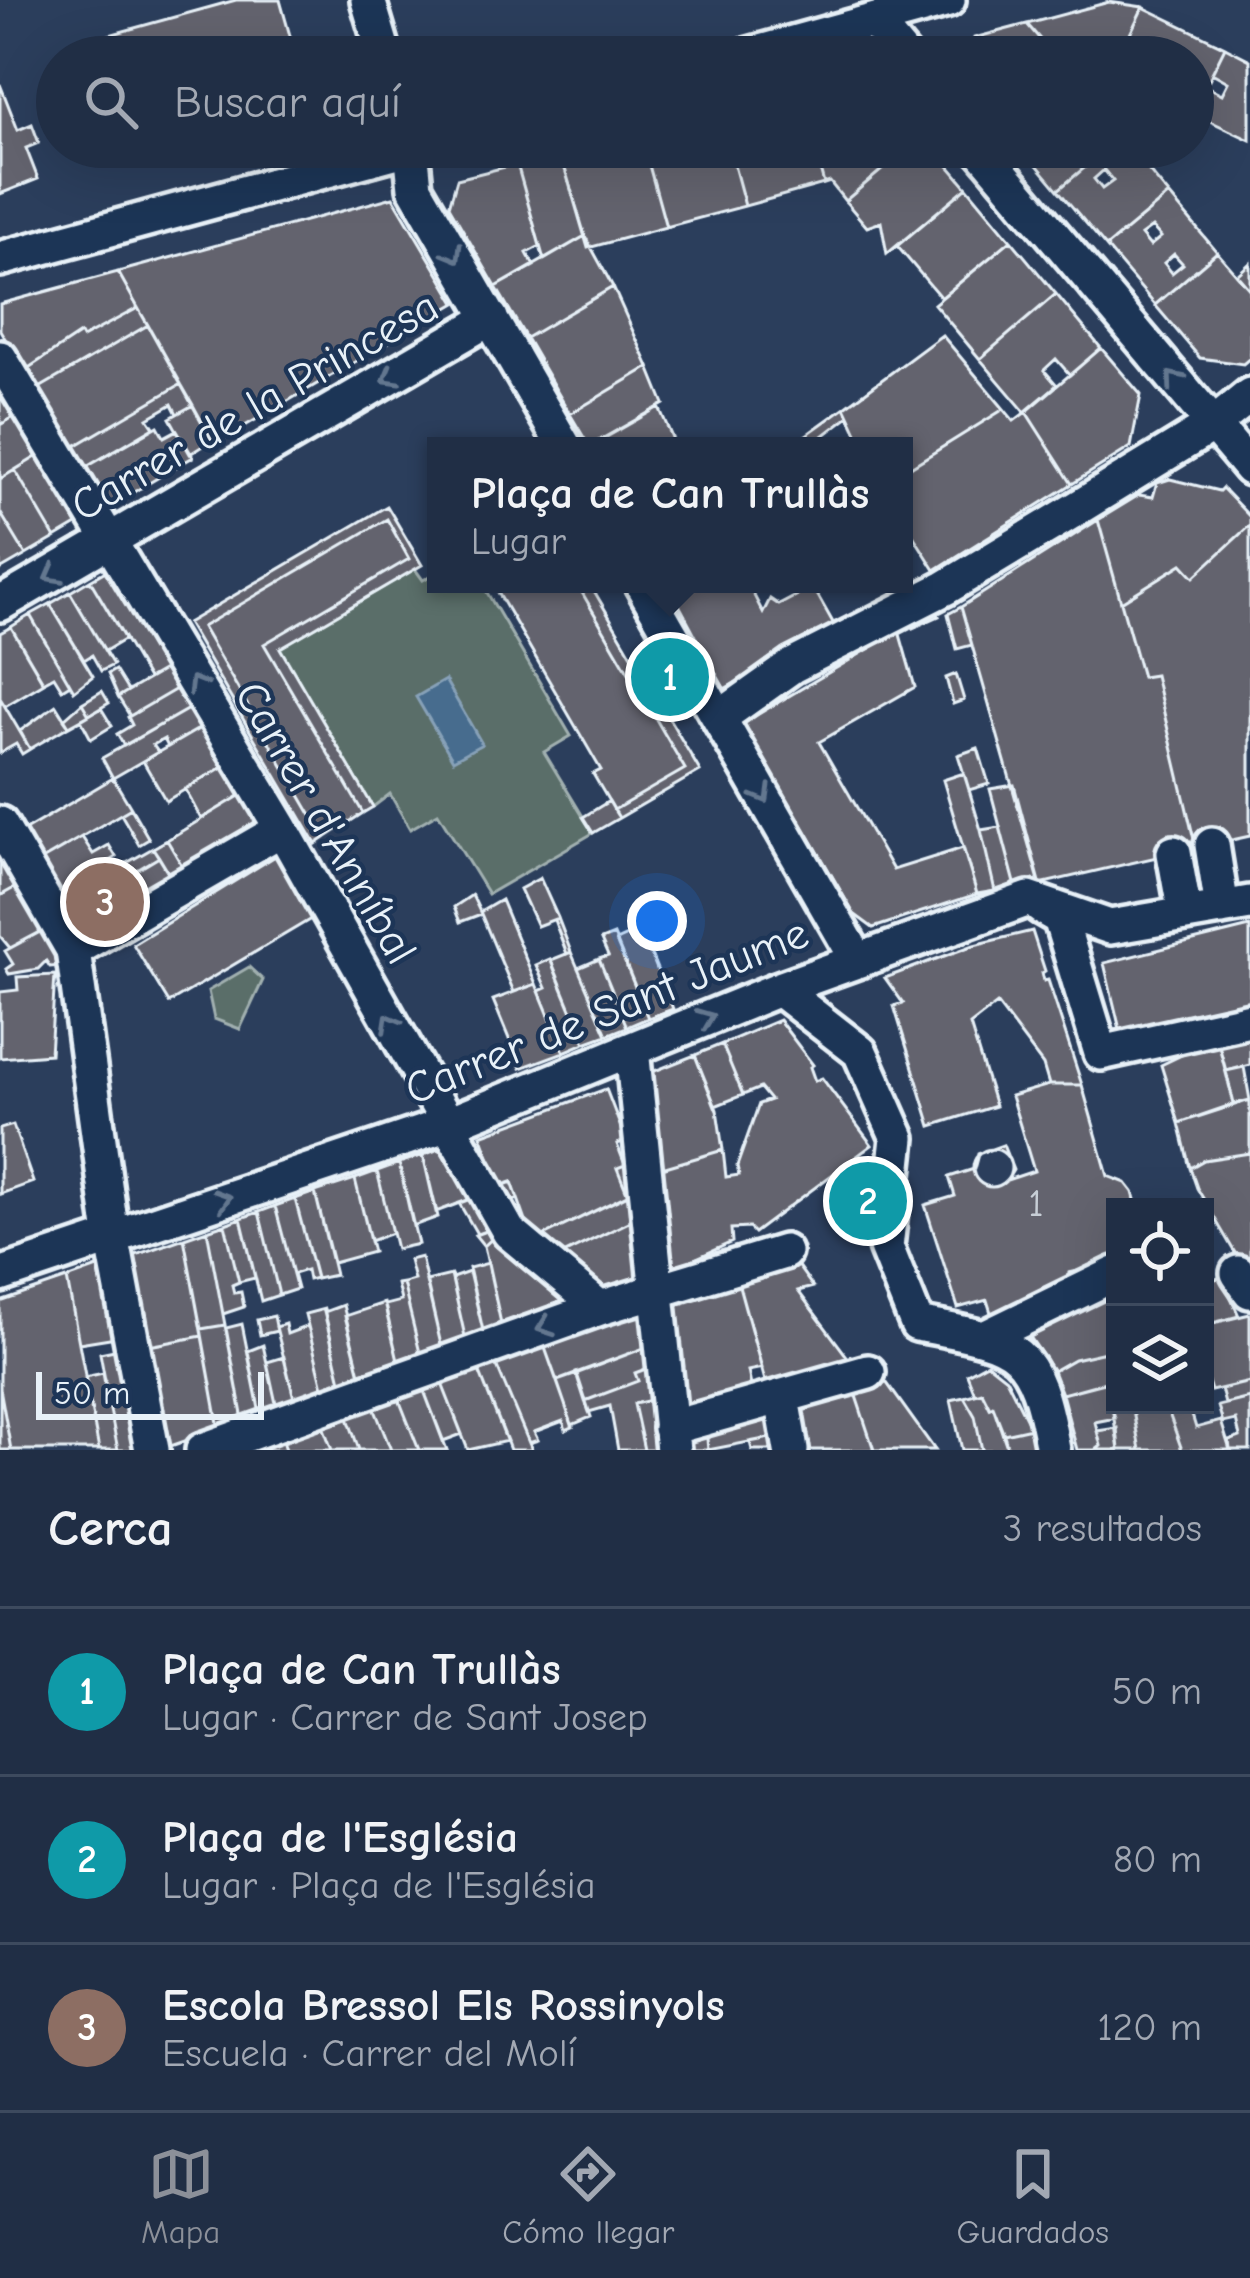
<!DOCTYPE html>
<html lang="es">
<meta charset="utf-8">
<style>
:root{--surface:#202e45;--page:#28364c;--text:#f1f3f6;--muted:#a2a8b3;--line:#3d4a5e;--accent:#8c9099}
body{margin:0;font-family:"Comic Neue",sans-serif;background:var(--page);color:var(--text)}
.controls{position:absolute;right:36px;bottom:36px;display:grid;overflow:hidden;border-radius:0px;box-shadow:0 12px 48px #0002}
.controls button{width:108px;height:108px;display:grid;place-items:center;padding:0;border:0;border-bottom:3px solid var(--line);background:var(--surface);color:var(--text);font:60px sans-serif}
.scale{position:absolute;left:36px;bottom:30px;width:228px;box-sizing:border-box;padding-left:12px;border:6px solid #e8f1f8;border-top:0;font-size:33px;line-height:42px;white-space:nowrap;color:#e8f1f8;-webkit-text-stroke:9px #1d3557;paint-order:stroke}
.you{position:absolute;left:657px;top:921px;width:42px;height:42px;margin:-30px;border:9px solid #fff;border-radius:50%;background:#1a73e8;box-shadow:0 0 0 18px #1a73e833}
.badge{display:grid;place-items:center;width:78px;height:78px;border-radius:50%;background:var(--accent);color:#fff;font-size:39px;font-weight:700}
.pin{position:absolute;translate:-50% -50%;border:6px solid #fff;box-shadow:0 3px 12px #0006}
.popup{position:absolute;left:427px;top:437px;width:486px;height:156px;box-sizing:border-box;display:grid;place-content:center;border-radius:0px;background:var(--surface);filter:drop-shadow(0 3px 9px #0005);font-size:39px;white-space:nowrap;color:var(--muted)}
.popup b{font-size:45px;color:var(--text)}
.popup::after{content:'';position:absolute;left:50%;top:100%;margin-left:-24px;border:24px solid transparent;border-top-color:var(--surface)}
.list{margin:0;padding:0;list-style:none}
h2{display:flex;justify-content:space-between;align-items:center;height:156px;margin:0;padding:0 48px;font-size:51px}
h2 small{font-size:39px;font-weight:400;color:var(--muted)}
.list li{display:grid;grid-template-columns:78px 1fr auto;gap:36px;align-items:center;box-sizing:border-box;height:168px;padding:0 48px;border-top:3px solid var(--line)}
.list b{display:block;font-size:45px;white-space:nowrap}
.list p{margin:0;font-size:39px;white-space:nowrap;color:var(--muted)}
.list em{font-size:39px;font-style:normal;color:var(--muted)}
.icon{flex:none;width:66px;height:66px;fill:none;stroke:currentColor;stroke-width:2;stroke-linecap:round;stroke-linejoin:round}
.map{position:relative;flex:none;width:1250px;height:1450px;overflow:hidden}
.search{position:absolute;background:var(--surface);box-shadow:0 12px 48px #0002;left:36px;right:36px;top:36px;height:132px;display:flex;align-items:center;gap:30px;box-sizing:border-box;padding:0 42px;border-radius:66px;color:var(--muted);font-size:45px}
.sheet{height:660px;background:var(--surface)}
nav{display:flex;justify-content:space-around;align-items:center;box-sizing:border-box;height:168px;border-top:3px solid var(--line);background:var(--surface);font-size:33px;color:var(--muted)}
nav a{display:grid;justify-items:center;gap:6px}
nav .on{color:var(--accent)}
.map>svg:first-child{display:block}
.green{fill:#5a6e69;stroke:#a1b0b0;stroke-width:3}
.water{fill:#466c8e;stroke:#87a1b8;stroke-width:3}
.building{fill:#64646e;stroke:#e8f1f8;stroke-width:3;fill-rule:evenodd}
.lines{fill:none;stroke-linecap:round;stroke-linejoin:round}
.minor-casing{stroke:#e8f1f8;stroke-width:42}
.minor{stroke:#1d3557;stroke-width:33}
.oneway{stroke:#64778f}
.labels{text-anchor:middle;stroke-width:9;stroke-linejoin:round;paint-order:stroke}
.number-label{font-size:39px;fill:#c7ced6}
.street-label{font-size:45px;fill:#e8f1f8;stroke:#1d3557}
</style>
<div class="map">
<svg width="1250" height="1450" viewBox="0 0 1250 1450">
<rect width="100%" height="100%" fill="#2b3e5c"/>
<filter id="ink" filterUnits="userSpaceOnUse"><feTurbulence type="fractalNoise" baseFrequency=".00833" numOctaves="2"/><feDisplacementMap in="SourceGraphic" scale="24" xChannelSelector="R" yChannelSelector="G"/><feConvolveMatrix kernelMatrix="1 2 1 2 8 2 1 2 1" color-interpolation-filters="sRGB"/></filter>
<g filter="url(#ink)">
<path class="green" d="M415 569 423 580 436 573V584H482L571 736 544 752 593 833 488 894 438 813 410 829 390 794 373 807 280 648Z
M249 967 263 980 240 1029 214 1019 208 991Z"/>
<path class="water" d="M445 680 482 744 453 760 416 697Z"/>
<path class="building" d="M236 0H280L296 57H115L109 35Z
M1109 2 1143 7 1119 57H1055L1027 24Z
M1143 7 1225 47 1193 112V57H1119Z
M1027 24 1055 57H969L974 38Z
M1225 47 1250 60V140L1193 113 1206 86 1222 94 1228 82 1212 73Z
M0 84 18 130 32 124 39 143 26 148 38 179 0 194Z
M578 147H644L666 227 588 248 560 152Z
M644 147H729L745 206 666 227Z
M729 147H814L824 184 745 206Z
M814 147H909L845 201 830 182 824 184Z
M909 147H933L967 187 887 254 881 222 867 227 845 201Z
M1022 147H1076L1079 152 1085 147H1109L1058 190Z
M1109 147H1129L1169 195 1106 247 1058 190ZM1104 170 1113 181 1102 189 1094 179Z
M560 152 585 236 544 260 517 164Z
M517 164 540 246 527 253 534 266 496 287 449 206 457 179Z
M967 187 1011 240 941 298 897 246Z
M1169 195 1217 252 1155 305 1106 247ZM1152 227 1161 237 1150 246 1141 235ZM1174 254 1183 264 1172 273 1164 263Z
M393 197 456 303 214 444 118 272Z
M585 236 613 287 526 338 496 287Z
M1011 240 1056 294 980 359 934 304Z
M1217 252 1250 290V358L1243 364 1200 358 1155 305Z
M1250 263V290L1237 275Z
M118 272 138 308 82 338 80 334 24 371 0 330V304Z
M613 287 649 367 570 414 526 338Z
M1056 294 1101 348 1070 375 1056 359 1044 370 1057 385 1025 412 980 359Z
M138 308 148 325 36 390 24 371 80 334 82 338Z
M148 325 181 384 70 449 36 390Z
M942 335 1004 409 904 471V446H863L845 407Z
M1101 348 1141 395 1131 447 1072 484 1026 412Z
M649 367 664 404 589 446 570 414Z
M0 382 19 414 0 425Z
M181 384 193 405 177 414 172 404 148 418 154 427 83 469 70 449Z
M193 405 212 440 190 454 170 418Z
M659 407 673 440 664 446H591Z
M845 407 849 416 810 446H791Z
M1004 409 1014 421 1026 412 1072 484 935 570 904 521V471Z
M19 414 41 454 0 479V425Z
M158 426 164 437 177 430 193 457 105 509 83 469Z
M41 454 82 522 55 538 15 470Z
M15 470 55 538 26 555 0 512V479Z
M1170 479 1219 491 1222 488 1250 517V525L1194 577 1182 564 1121 602 1098 520 1139 495 1153 497 1157 483Z
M387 506 422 565 280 648 373 807 363 813 264 644 409 559 387 519 202 627 325 838 316 844 187 623Z
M0 512 26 555 0 570Z
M387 519 409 559 264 644 363 813 325 838 202 627Z
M1098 520 1142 677 1155 675 1196 848 1040 884 961 607Z
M1250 525V836L1196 848 1155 675 1142 677 1121 602 1182 564 1194 577Z
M109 569 167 668 148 679 90 580Z
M90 580 125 639 105 651 70 592Z
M493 584H577L685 769 614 810 593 774 601 770Z
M577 584H590L700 771 619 818 614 810 685 769Z
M668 584H748L763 613 770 599 779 605 813 587 836 628 724 689Z
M70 592 113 665 101 671 92 655 84 660 50 604Z
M50 604 93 676 74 691 30 615Z
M961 607 972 645 957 649 948 614Z
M935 608 939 616 913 628 910 619Z
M30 615 70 684 62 689 54 676 43 682 11 627Z
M11 627 44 683 5 706 0 698V633Z
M899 631 915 687 819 742 893 870 963 848 977 894 873 928 854 914 743 723Z
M167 668 178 688 130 716 118 697Z
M115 670 128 691 118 697 108 674Z
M956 674 964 700 953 704 946 678Z
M178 688 190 708 124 746 117 734 132 725 128 717Z
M102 691 109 703 89 715 82 703Z
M0 698 30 749 22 754 16 744 0 753Z
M82 703 89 715 69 726 64 719Z
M56 705 69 726 30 749 20 731Z
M101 708 112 726 91 739 81 720Z
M190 708 202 727 168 747 164 739 153 745 158 752 113 778 102 758Z
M202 727 224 766 166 801 143 761Z
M978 748 989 784 969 790 958 755Z
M224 766 241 795 201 819 185 789Z
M964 773 981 830 995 891 977 894 943 780Z
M113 778 131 808 42 860 25 830Z
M1014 785 1040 882 1016 887 990 789Z
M241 795 259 826 184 869 167 840Z
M609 801 619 818 593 833 583 817Z
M131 808 149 839 139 845 121 814Z
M1000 827 1016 887 995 891 981 830Z
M82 837 93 854 109 845 116 857 60 890 42 860Z
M167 840 184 869 171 877 153 848Z
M153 848 159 857 129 875 123 865Z
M277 855 316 916 169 1003 133 944Z
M159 857 171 877 82 929 71 909Z
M0 859 16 887 0 896Z
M111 860 122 879 71 909 60 890Z
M540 878 558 918 537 926 520 889Z
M16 887 42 931 10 948 0 936V896Z
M472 895 480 912 501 900 536 984 514 992 481 914 460 922 454 907Z
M636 917 673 1009 648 1018 616 941 631 934 626 922Z
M558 918 571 952 567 954 554 920Z
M1250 927V1013L1123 1042 1104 963Z
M42 931 63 966 50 967 46 961 38 969 9 974 6 969 13 964 5 951Z
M1032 931 1045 971 1042 973 1044 981 1048 980 1082 1085H1049L1043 1065 997 1004 970 1025 995 1106 931 1126 894 1006 903 1003 885 978 974 945Z
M614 935 648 1018 627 1027 599 959 608 956 601 940Z
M571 952 607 1035 585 1043 551 960Z
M550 959 585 1043 564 1052 539 991 546 988 536 965Z
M599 959 627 1027 607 1035 578 968Z
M55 975 50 1054 0 1058V992L18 990 17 977Z
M536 984 564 1052 521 1068 493 1000Z
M779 1020 813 1065 810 1067 815 1081 822 1078 872 1145 754 1233 749 1228 731 1229 732 1242 672 1269 662 1168 723 1150 726 1177 739 1175 737 1166 759 1104 770 1100 760 1088 743 1095 722 1044Z
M1250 1030V1065L1226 1071 1217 1038Z
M1217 1038 1234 1104 1179 1123 1161 1065Z
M722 1044 743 1095 715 1106 695 1055Z
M695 1055 717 1110 723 1150 662 1168 652 1072Z
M1244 1067 1250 1100 1234 1104 1226 1071Z
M1049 1085H1082L1108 1176 1126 1183 1133 1192 1137 1207H1115V1263L1069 1273V1279L993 1319 987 1300 958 1308 925 1205 955 1196 949 1177 974 1169 978 1154 1003 1145 1013 1170 1007 1180 1034 1171 1011 1096Z
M606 1089 626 1141 617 1144 625 1165 617 1168 628 1195 533 1241 512 1182 500 1186 481 1135Z
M1250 1100V1153L1204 1160 1190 1168 1179 1123Z
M13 1125 33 1182 0 1194V1129Z
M447 1146 476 1197 436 1212 423 1155Z
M973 1168a19 19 0 1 1 38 0a19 19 0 1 1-38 0Z
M1250 1153V1266L1245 1270 1197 1188 1190 1168 1204 1160Z
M423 1155 438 1217 413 1226 399 1163Z
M399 1163 418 1244 396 1249 377 1171Z
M625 1165 635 1191 628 1195 617 1168Z
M377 1171 392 1233 370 1241 355 1179Z
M355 1179 373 1252 333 1263 315 1192Z
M512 1182 518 1199 507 1203 501 1186Z
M635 1191 637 1218 555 1258 533 1241Z
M315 1192 335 1275 316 1279 295 1199Z
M476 1197 494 1228 477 1234 459 1203Z
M295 1199 316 1278 308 1280 306 1270 293 1274 275 1206Z
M275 1206 297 1289 279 1295 259 1212Z
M259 1212 279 1295 261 1301 241 1218Z
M241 1218 255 1278 239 1282 225 1224Z
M637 1218 641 1280 601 1294 555 1258Z
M225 1224 239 1282 232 1285 234 1293 241 1292 244 1307 223 1314 207 1230Z
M494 1228 497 1234 484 1246 475 1235Z
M207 1230 225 1325 201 1329 184 1238Z
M497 1234 566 1293 564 1307 502 1328 484 1246Z
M184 1238 202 1336 149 1346 133 1256Z
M421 1257 442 1349 421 1357 403 1283 414 1280 409 1260Z
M488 1263 502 1328 484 1335 469 1268Z
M797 1265 813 1287 798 1291 855 1367 768 1392 738 1282Z
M103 1266 116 1337 79 1343 67 1279Z
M469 1272 484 1335 466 1341 452 1278Z
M451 1275 466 1341 442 1349 426 1281Z
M1222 1277 1239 1316 1205 1325V1282Z
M67 1279 99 1450H11L0 1388V1302Z
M738 1282 762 1368 748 1371 753 1396 688 1414 676 1299Z
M403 1283 421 1357 399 1365 385 1305 401 1301 397 1284Z
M1115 1283V1350L1074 1359 1053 1371 1028 1334Z
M384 1303 399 1365 361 1378 345 1316Z
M343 1305 361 1378 342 1385 324 1312Z
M324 1309 342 1385 324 1391 305 1314Z
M643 1310 647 1347 557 1381 544 1345Z
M1250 1314V1382L1211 1391 1205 1372V1325Z
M274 1316 277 1331 260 1335 257 1320Z
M242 1324 260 1414 243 1420 226 1328Z
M285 1324 287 1334 308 1326 324 1391 295 1402 276 1327Z
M225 1325 243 1420 219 1429 201 1329Z
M202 1336 219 1429 168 1447 149 1346Z
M263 1345 277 1408 260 1414 248 1351Z
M544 1345 573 1427 566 1430 563 1421 534 1432 538 1440 529 1443 495 1362Z
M647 1347 651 1367 635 1373 638 1381 585 1401 576 1373Z
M119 1349 126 1387 107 1391 100 1353Z
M1115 1350V1380L1062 1394 1053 1371 1074 1359Z
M284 1357 295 1402 277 1408 267 1362Z
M495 1362 532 1450H510L478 1368Z
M987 1363 1006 1378 1031 1428 1004 1434 993 1406 990 1408 982 1392 975 1394 967 1374Z
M651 1367 656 1399 634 1404 644 1450H618L610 1406 589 1412 585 1401 638 1381 635 1373Z
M478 1368 507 1441 468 1450 441 1381Z
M103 1373 108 1400 118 1450H99L85 1377Z
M577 1374 591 1417 572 1425 557 1381Z
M884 1379 935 1450H874L853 1387Z
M1115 1380V1405H1132L1140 1450H1119L1108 1382Z
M441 1381 462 1434 443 1441 423 1388Z
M1105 1382 1115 1418 1095 1422 1101 1446 1096 1450H1077L1062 1394Z
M1250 1382V1398L1225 1404 1221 1389Z
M853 1387 874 1450H800L792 1403Z
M0 1388 11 1450H0Z
M423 1388 447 1450H419L398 1397Z
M982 1392 990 1408 993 1406 1008 1450H982L975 1416 964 1397Z
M127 1393 138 1450H118L108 1400Z
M398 1397 419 1450H391L373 1405Z
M964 1397 975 1416 982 1450H962L951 1400Z
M1250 1398V1450H1230L1229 1441 1240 1437 1236 1420 1223 1423 1218 1406Z
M656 1399 666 1450H644L634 1404Z
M1205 1399 1208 1411 1192 1415 1196 1428 1221 1421 1230 1450H1182L1166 1405H1205Z
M373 1405 391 1450H359L347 1415Z
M1132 1405H1166L1182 1450H1140Z
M775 1410 780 1436 708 1450 706 1428Z
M347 1415 359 1450H332L322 1423Z
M322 1423 332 1450H286L282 1437Z
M706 1428 708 1450H689V1431Z
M1031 1428 1037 1450H1008L1004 1434Z
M1117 1428 1119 1450H1096L1101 1446 1097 1431Z
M780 1436 783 1450H752L750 1442Z
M282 1437 286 1450H259L258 1446Z"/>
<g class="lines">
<g class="minor-casing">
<path id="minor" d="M368 0 385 57
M874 21 904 57
M742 57 948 0
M411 147 415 188 564 446
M979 147 1250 468
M0 259 412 147
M0 358 282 829 509 1232 600 1308
M642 584 857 959
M0 604 491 318
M719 718 792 666 945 588 1058 520 1213 425 1250 395
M0 824 73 950 112 1236 152 1450
M1212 845 1222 908
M1174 853 1185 914
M1041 907 1060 918 1101 1053 1250 1020
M73 950 282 829
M779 989 860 1052 898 1138 886 1247 917 1324C1018 1343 1034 1343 1053 1450
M632 1049 673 1450
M1238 1273 1250 1291
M0 1275 448 1124 779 989 1029 899 1110 927 1250 903
M986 1337 1115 1274
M782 1398 791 1450
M670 1428 868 1372
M203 1450 600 1308 784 1252"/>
</g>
<use href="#minor" class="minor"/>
</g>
<defs><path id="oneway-chevron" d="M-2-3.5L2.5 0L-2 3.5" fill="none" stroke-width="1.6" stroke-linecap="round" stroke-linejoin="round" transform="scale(3)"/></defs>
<g class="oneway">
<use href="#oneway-chevron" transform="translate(454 254) rotate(60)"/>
<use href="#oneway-chevron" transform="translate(390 377) rotate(150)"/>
<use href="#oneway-chevron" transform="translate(1174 379) rotate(-130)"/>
<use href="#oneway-chevron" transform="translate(53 575) rotate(151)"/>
<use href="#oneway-chevron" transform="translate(196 684) rotate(-121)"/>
<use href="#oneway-chevron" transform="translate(763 795) rotate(60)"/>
<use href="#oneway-chevron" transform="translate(706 1018) rotate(-22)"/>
<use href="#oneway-chevron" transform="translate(390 1022) rotate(-119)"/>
<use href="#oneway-chevron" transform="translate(223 1199) rotate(-18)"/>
<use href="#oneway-chevron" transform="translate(545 1327) rotate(160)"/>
</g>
</g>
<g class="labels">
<g class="number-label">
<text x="1036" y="1216">1</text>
</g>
<g class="street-label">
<text transform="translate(254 405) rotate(-30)" y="16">Carrer de la Princesa</text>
<text transform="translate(327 822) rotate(60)" y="16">Carrer d'Anníbal</text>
<text transform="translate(606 1010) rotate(-22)" y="16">Carrer de Sant Jaume</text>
</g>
</g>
</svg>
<div class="controls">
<button><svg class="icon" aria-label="locate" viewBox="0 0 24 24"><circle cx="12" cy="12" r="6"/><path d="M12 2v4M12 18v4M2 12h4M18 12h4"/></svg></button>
<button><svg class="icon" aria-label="layers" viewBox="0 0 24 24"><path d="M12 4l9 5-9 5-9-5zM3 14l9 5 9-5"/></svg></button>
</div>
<div class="scale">50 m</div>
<div class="you"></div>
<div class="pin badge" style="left:670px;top:677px;background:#0f9aa8">1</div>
<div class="popup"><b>Plaça de Can Trullàs</b>Lugar</div>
<div class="pin badge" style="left:868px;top:1201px;background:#0f9aa8">2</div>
<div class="pin badge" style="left:105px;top:902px;background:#8d6e63">3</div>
<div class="search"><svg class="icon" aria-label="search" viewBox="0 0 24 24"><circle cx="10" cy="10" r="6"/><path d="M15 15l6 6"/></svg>Buscar aquí</div>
</div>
<section class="sheet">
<h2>Cerca<small>3 resultados</small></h2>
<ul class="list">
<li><span class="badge" style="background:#0f9aa8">1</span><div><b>Plaça de Can Trullàs</b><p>Lugar · Carrer de Sant Josep</p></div><em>50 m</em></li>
<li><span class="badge" style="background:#0f9aa8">2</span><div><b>Plaça de l'Església</b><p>Lugar · Plaça de l'Església</p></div><em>80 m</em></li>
<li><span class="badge" style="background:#8d6e63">3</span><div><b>Escola Bressol Els Rossinyols</b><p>Escuela · Carrer del Molí</p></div><em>120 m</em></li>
</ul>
</section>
<nav>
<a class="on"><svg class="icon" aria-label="map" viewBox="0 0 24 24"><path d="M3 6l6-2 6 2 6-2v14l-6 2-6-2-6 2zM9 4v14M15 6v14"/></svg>Mapa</a>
<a><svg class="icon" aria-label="directions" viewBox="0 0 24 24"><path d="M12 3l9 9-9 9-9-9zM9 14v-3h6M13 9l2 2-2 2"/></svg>Cómo llegar</a>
<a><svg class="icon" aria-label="saved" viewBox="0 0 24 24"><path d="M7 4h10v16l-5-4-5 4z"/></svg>Guardados</a>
</nav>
